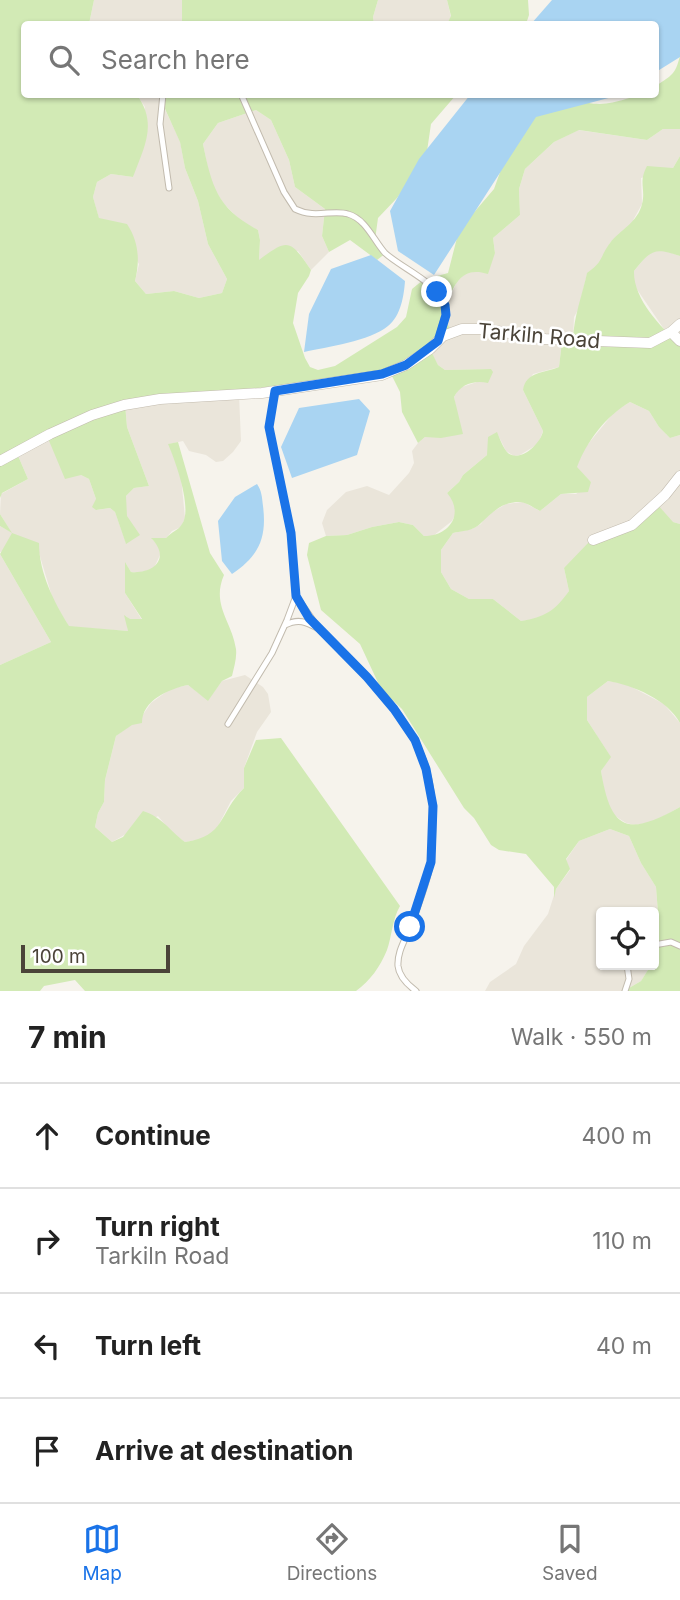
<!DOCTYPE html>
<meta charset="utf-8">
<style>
:root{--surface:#fff;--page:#f6f6f6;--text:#222;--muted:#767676;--line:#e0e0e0;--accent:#1a73e8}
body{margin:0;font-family:Inter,sans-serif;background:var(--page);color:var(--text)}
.controls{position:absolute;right:21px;bottom:21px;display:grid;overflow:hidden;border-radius:7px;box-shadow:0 2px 5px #0004}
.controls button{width:63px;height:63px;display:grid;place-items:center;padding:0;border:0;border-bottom:2px solid var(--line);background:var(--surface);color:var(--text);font:35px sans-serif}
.scale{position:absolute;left:21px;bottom:18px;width:149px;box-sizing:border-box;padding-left:7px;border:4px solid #4b4439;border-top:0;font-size:19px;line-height:24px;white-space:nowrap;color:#4b4439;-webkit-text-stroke:5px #fff;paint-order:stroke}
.stop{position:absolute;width:21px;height:21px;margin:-16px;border:5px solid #1a73e8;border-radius:50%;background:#fff}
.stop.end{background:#1a73e8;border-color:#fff;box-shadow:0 2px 7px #0008}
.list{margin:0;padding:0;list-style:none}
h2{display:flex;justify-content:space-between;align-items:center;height:91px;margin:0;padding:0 28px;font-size:30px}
h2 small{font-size:23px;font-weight:400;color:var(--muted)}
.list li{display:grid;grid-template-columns:46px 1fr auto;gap:21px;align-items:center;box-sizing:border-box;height:105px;padding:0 28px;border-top:2px solid var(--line)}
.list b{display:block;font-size:26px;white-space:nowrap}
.list p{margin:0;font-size:23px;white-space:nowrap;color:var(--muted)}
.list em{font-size:23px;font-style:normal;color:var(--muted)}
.icon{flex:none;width:38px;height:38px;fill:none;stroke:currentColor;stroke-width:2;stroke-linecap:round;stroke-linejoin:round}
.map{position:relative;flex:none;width:680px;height:991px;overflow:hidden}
.search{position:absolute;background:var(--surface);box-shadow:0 2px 5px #0004;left:21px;right:21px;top:21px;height:77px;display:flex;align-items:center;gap:18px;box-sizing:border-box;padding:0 24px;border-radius:7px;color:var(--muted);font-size:26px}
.sheet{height:511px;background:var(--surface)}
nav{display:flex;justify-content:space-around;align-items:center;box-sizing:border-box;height:98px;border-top:2px solid var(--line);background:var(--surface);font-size:19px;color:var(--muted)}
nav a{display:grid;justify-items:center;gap:4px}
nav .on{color:var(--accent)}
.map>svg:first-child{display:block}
.residential{fill:#eae5da}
.green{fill:#d2eab5}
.water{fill:#a9d4f2}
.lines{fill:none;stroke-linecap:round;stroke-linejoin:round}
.lane-casing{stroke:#c2bbae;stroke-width:7}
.street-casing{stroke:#c2bbae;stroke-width:11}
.lane{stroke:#fff;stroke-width:5}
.street{stroke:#fff;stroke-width:10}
.route{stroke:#1a73e8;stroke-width:9}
.labels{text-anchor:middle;stroke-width:5;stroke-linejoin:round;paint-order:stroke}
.street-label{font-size:21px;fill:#4b4439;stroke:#fff}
</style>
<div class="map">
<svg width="680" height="991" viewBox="0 0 680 991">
<rect width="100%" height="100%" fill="#f6f3ec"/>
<path class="residential" d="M94 0H182V24H89Z
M378 0H447L451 17 447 24H374L373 17Z
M137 95H169L161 101 180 141 185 168 198 201 208 244 227 279 222 293 199 298 174 291 146 294 135 281 139 264 110 221 99 219 93 197 97 182 111 174 133 177 145 107Z
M256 110 271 120 289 160 295 187 325 209 322 236 329 252 311 270 298 251 259 261 260 240 258 230 242 222 224 204 211 184 203 144 218 123Z
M663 129H680V156L673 168 641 178 642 204 631 224 610 243 600 264 587 274 579 308 574 317 573 339 562 341 559 367 533 374 523 390 543 431 538 444 520 455 514 456 506 451 497 433 487 455 463 475 459 482 447 493 454 501 456 513 452 521 433 536H424L413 525 399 522 372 527 347 535 326 536 322 523 327 510 346 492 367 486 389 495 409 473 414 463 412 451 418 443 425 437H435L456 408 454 397 459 388 480 381 491 369 445 370 438 365 429 349 457 281 465 274 476 271 495 253 493 238 520 215 519 189 525 169 554 142 578 130 647 140Z
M661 249 680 256V344L666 332 634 285V271L648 254Z
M239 395 241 441 233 452 223 461 216 462 206 455 189 451 183 441 169 444 181 477 185 518 181 527 172 531 166 538 152 539 159 546 160 555 154 568 145 573 131 572 126 564 125 593 142 620 129 619 126 616 128 631 69 627 53 600 39 553 38 543 0 552V526L11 532 0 514 1 494 28 479 16 451 47 436 81 475 89 479 96 499 97 510 110 508 115 512 126 543V496L134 488 149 486 127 427 125 404Z
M630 402 649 411 659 427 670 438 680 435V524L673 522 564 568 569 591 558 608 538 619 521 621 493 599H469L451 589 441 572V550L453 533 472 529 481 524 486 516 506 504 523 502 540 511 561 494H576L591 482 576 467 584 449 615 411Z
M0 554 51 642 0 665Z
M245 675 263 687 268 694 271 712 257 732 244 768V788L231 801 216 830 204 839 185 842 171 832 158 816 112 842 95 827 98 813 104 802 105 780 116 736 142 716 151 703 170 689 188 685 208 700 222 681Z
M608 681 626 684 664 704 680 723V807L653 822 635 825 626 823 612 814 605 798 601 771 610 756 587 720V697Z
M610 829 629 836 641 863 656 887 658 913 654 919V912H601V965H651L641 981 624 991H485L490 982 516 964 524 946 548 914 556 889 570 870 566 860 579 841Z"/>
<path class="green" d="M0 0H94L89 24H24V94H98C111 102 123 95 137 95 158 124 144 147 133 177L111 174 97 182 93 197 99 218 127 224C139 242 140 261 135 281L146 294 174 291 199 298 222 293 227 279 208 244 198 201 185 168 180 142 161 100 169 95H456L431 124 426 158 397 198 378 218 375 240 386 253 377 260 350 240 329 252 322 236 325 209 295 187 289 160 271 120 256 110 218 123 203 144C212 187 217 208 258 230L260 240 259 260C288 238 290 239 311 270L309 276 298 293 293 323 305 358 310 367 318 370 335 366 397 327 406 317 412 289 423 280 448 273 459 230 494 189 508 150 522 123 572 98C610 113 620 95 656 94V86C672 75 675 75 680 56V129H663L647 140 579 130 554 142 525 169 519 189 520 215 493 238 495 253 488 274C457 264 452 292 442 315L452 332 430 349 438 365 445 370 491 369 493 372 488 383C474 380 461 384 454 397L463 434 441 438 425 437 418 443 402 412 400 392 390 372 125 404 127 427 149 486 134 488 126 496 127 516 140 535 126 544 115 512 110 508 96 510 92 507 96 499 89 479 81 475 65 479 47 436 16 451 28 479 2 493 0 498Z
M182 0H378L373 17 374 24H182Z
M447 0H528L529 15 526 24H447L451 16Z
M680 156V256C654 247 651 250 634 271 633 298 660 327 680 344V435L670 438 659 427 649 411 630 402C606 416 587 441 577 467L591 482 588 492 561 494 540 511C534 508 526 502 519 502 501 502 492 513 480 524 473 531 462 531 453 533L441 550V572L451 589 469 599H493L521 621C545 617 555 611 569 591L564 568 589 542 605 536 657 504 673 522 680 524V723C668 700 633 685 608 681L587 697V720L611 757 601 771C611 832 628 836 680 807V991H624L641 981 651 965H654V919L658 913 656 887 641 863 629 836 610 829 579 841 566 859 570 869 556 889 554 898V887L526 854 499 850 491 845 474 818 464 808 402 709 381 689 360 644 321 610 307 555 309 543 326 536 347 535 372 527 399 522 413 525 424 536C449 536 465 514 447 493L459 482 463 475 487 455 488 437 497 432C500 439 503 448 508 453 521 463 541 443 543 431L523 390C526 371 545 373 559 367L562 341 573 339C574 316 582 296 587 273 604 261 599 258 610 243 620 230 638 222 642 204 646 189 638 183 647 166L673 168Z
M178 442 210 553 224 575C211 605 232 621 236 649 237 658 234 667 232 676L222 681 208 701 188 685C169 689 142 700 142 723L132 725 116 736 105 780 104 802 98 813 95 827 112 842 123 837 143 811C162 817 169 830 185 842 226 836 218 814 244 788V768L256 740 281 738 400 906C392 920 392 936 387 950 380 967 370 981 356 991H85L75 980 44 986 40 991H0V665L51 642 0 554 12 533 0 526V514L12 533 39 543C39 573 54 602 69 626L128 631 124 615 130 619H142L125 593V562L131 572C154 574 171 558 151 538H166C171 532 179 530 182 524 193 509 175 460 168 444Z"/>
<path class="water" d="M552 0H680V57L656 72V24H531Z
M470 95H620L536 117 434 275 398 251 390 211 419 159Z
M371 255 405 281C404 295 401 316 388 326 370 341 327 347 304 352L309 314 331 269Z
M359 399 370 411 357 455 292 478 281 447 299 408Z
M257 484C262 491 262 498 263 506 267 538 259 556 232 574L222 561 218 521 235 497Z"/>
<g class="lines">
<g class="lane-casing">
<path id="lane" d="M163 94 160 124 169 188
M241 94 284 192 295 209C315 219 333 209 348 214 366 219 374 241 385 253 401 268 439 283 445 306 447 317 440 327 439 338
M285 625C299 618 306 622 319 629L296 596
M319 629C359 668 409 712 426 768 435 797 434 829 431 859 429 880 418 905 411 925 406 939 397 951 398 966 399 977 408 985 416 991
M228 724 272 653 287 620 296 596 291 533 269 427 275 391
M654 945 671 942 680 946
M625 991 629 979 627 965"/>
</g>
<g class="street-casing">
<path id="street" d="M671 332 680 341
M0 461 50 434 92 415 124 405 160 399 262 393 382 375 406 365 430 349 443 336 462 329H485L545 339 650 343 671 332 680 324
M593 540 632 525 665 495 680 476"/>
</g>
<use href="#lane" class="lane"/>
<use href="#street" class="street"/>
</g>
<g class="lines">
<path class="route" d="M410 927 431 862 433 806 426 769 415 740 394 709 367 677 309 618 296 596 291 533 269 427 275 391 382 374 406 365 438 341 446 315 445 305 437 292"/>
</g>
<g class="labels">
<g class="street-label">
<text transform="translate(539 336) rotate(5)" y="7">Tarkiln Road</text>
</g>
</g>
</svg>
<div class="controls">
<button><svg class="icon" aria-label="locate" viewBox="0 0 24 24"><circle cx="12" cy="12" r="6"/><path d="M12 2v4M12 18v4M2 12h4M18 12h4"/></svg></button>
</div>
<div class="scale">100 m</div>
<div class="stop" style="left:410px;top:927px"></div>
<div class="stop end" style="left:437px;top:292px"></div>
<div class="search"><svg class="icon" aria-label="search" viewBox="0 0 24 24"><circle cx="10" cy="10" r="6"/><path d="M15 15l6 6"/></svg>Search here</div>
</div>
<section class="sheet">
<h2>7 min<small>Walk · 550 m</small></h2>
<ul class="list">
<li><svg class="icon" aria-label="ahead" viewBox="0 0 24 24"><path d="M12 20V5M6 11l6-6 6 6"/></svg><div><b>Continue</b></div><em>400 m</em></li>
<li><svg class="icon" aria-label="right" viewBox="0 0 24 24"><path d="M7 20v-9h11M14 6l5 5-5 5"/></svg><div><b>Turn right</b><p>Tarkiln Road</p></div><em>110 m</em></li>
<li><svg class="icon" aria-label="left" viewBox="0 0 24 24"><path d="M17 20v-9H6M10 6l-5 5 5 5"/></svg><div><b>Turn left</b></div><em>40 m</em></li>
<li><svg class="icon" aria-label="arrive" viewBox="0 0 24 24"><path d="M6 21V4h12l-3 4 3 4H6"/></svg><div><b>Arrive at destination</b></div></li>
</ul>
</section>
<nav>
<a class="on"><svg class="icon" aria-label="map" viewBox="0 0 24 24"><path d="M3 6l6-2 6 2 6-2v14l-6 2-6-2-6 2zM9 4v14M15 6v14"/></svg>Map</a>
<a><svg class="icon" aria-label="directions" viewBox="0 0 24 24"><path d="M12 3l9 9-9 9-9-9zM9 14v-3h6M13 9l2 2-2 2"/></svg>Directions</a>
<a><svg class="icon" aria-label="saved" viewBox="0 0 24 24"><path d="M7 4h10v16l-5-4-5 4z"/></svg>Saved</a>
</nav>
